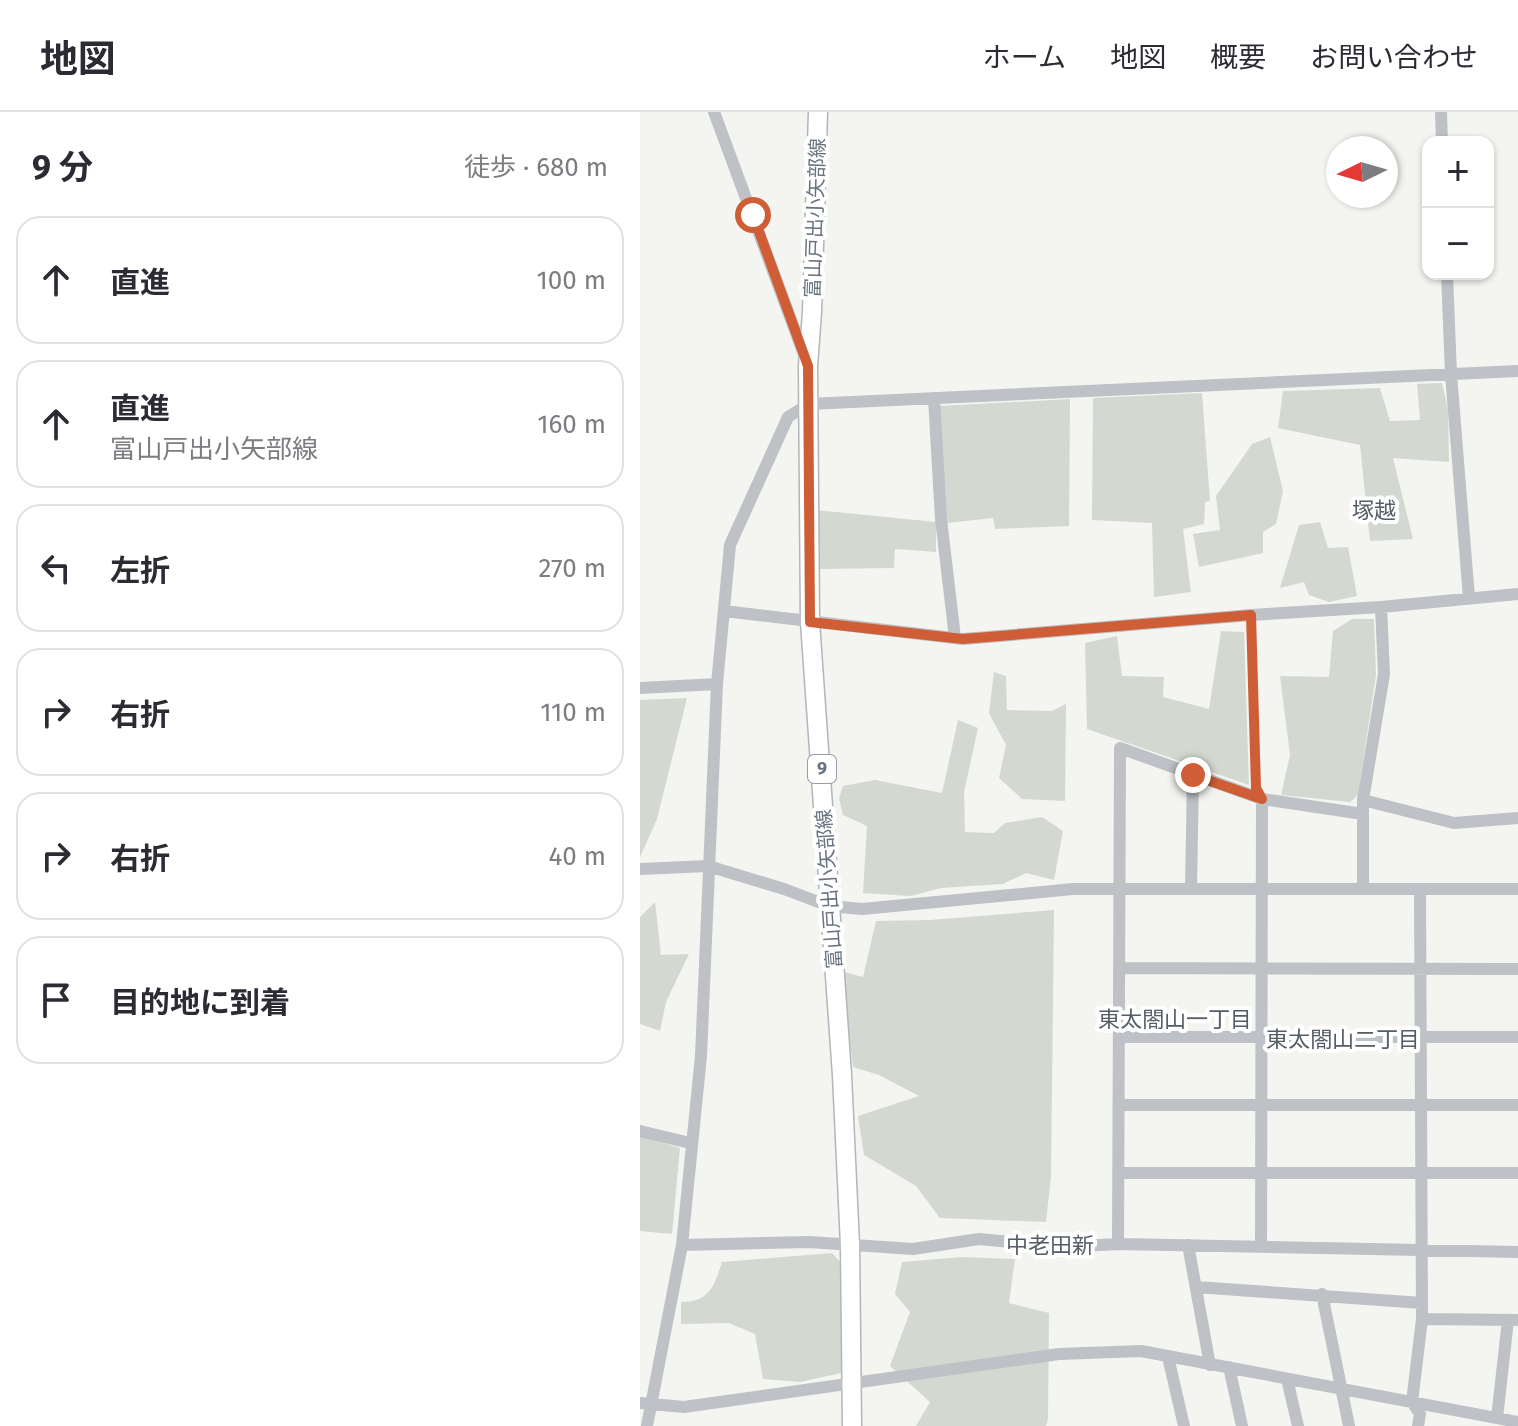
<!DOCTYPE html>
<html lang="ja">
<meta charset="utf-8">
<style>
:root{--surface:#fff;--page:#f2f2f3;--text:#2b2b33;--muted:#7c7c81;--line:#e1e1e2}
body{margin:0;font-family:"Fira Sans","Noto Sans JP",sans-serif;background:var(--page);color:var(--text)}
.controls{position:absolute;right:24px;top:24px;display:grid;overflow:hidden;border-radius:16px;box-shadow:0 2px 6px #0004}
.controls button{width:72px;height:72px;display:grid;place-items:center;padding:0;border:0;border-bottom:2px solid var(--line);background:var(--surface);color:var(--text);font:40px sans-serif}
.compass{position:absolute;left:686px;top:24px;width:72px;height:72px;border-radius:50%;background:var(--surface);box-shadow:0 2px 6px #0004;rotate:265deg}
.stop{position:absolute;width:24px;height:24px;margin:-18px;border:6px solid #cf5e36;border-radius:50%;background:#fff}
.stop.end{background:#cf5e36;border-color:#fff;box-shadow:0 2px 8px #0008}
.list{margin:0;padding:0;list-style:none}
h2{display:flex;justify-content:space-between;align-items:center;height:104px;margin:0;padding:0 32px;font-size:34px}
h2 small{font-size:26px;font-weight:400;color:var(--muted)}
.list li{display:grid;grid-template-columns:52px 1fr auto;gap:24px;align-items:center;box-sizing:border-box;height:128px;margin:0 16px 16px;padding:0 16px;border:2px solid var(--line);border-radius:24px}
.list b{display:block;font-size:30px;white-space:nowrap}
.list p{margin:0;font-size:26px;white-space:nowrap;color:var(--muted)}
.list em{font-size:26px;font-style:normal;color:var(--muted)}
.icon{flex:none;width:44px;height:44px;fill:none;stroke:currentColor;stroke-width:2;stroke-linecap:round;stroke-linejoin:round}
.map{position:relative;flex:none;width:878px;height:1314px;overflow:hidden}
header{display:flex;align-items:center;gap:48px;box-sizing:border-box;height:112px;padding:0 40px;background:var(--surface);border-bottom:2px solid var(--line)}
header strong{font-size:38px}
nav{display:flex;gap:44px;margin-inline-start:auto;font-size:28px}
main{display:flex}
aside{flex:1;background:var(--surface)}
.map>svg:first-child{display:block}
.green{fill:#d3d9d1}
.lines{fill:none;stroke-linecap:round;stroke-linejoin:round}
.primary-casing{stroke:#b2b5b9;stroke-width:21}
.service{stroke:#bec1c5;stroke-width:6}
.minor{stroke:#bec1c5;stroke-width:12}
.primary{stroke:#fff;stroke-width:18}
.route{stroke:#cf5e36;stroke-width:10}
.labels{text-anchor:middle;stroke-width:8;stroke-linejoin:round;paint-order:stroke}
.shield{fill:#fff;stroke:#959da5;stroke-width:2}
.shield-label{font-size:18px;font-weight:bold;fill:#67737f}
.street-label{font-size:20px;fill:#67737f;stroke:#fff}
.neighbourhood-label{font-size:22px;fill:#545d65;stroke:#fff}
</style>
<header>
<strong>地図</strong>
<nav><a>ホーム</a><a>地図</a><a>概要</a><a>お問い合わせ</a></nav>
</header>
<main>
<aside>
<h2>9 分<small>徒歩 · 680 m</small></h2>
<ul class="list">
<li><svg class="icon" aria-label="ahead" viewBox="0 0 24 24"><path d="M12 20V5M6 11l6-6 6 6"/></svg><div><b>直進</b></div><em>100 m</em></li>
<li><svg class="icon" aria-label="ahead" viewBox="0 0 24 24"><path d="M12 20V5M6 11l6-6 6 6"/></svg><div><b>直進</b><p>富山戸出小矢部線</p></div><em>160 m</em></li>
<li><svg class="icon" aria-label="left" viewBox="0 0 24 24"><path d="M17 20v-9H6M10 6l-5 5 5 5"/></svg><div><b>左折</b></div><em>270 m</em></li>
<li><svg class="icon" aria-label="right" viewBox="0 0 24 24"><path d="M7 20v-9h11M14 6l5 5-5 5"/></svg><div><b>右折</b></div><em>110 m</em></li>
<li><svg class="icon" aria-label="right" viewBox="0 0 24 24"><path d="M7 20v-9h11M14 6l5 5-5 5"/></svg><div><b>右折</b></div><em>40 m</em></li>
<li><svg class="icon" aria-label="arrive" viewBox="0 0 24 24"><path d="M6 21V4h12l-3 4 3 4H6"/></svg><div><b>目的地に到着</b></div></li>
</ul>
</aside>
<div class="map">
<svg width="878" height="1314" viewBox="0 0 878 1314">
<rect width="100%" height="100%" fill="#f4f4f1"/>
<path class="green" d="M802 271 808 298 809 350 753 346 773 427 730 429 720 333 638 316 643 279 740 276 750 309 780 308 777 272Z
M562 281 570 389 565 390 564 412 543 417 551 480 514 485 512 411 452 408 453 286Z
M430 287 429 414 355 417 353 406 307 411 299 294Z
M630 325 643 379 636 412 623 420V441L559 455 553 422 580 418 576 384 612 332Z
M176 398 296 410V440L255 437 254 456 177 457Z
M680 410 688 436 708 435 717 484 689 490 669 483 664 470 640 476 659 413Z
M712 507H734L736 563 718 683 710 690 641 683 650 643 640 564 689 565 693 519Z
M581 519 604 520 609 673 447 617 445 531 477 524 482 564 524 565 523 585 569 597Z
M354 560 366 564 367 598 412 599 426 592 425 689 382 687 359 666 366 633 349 601Z
M47 586 17 707 0 745V588Z
M318 608 338 616 324 680 325 720 354 721 365 711 402 705 423 719 414 768 386 761 363 772 301 776 271 784 223 781 227 714 203 703 199 686 203 674 235 668 302 681Z
M15 790 21 843 49 842 26 890 20 919 0 912V805Z
M414 798 411 1064 406 1110 300 1106 276 1074 224 1043 218 1004 279 984 239 963 213 955 201 859 223 865 236 809 290 808Z
M0 1024 40 1036 32 1122 0 1119Z
M192 1141 202 1152 201 1261 160 1270 123 1267 115 1222 89 1211 41 1212V1190C70 1190 74 1174 82 1150Z
M322 1145 375 1147 369 1191 409 1201 408 1307 406 1314H276L290 1290 250 1254 270 1200 255 1182 262 1150Z"/>
<g class="lines">
<g class="primary-casing">
<path id="primary" d="M178 0 172 200 168 254 170 510 202 963 210 1133 212 1314"/>
</g>
<path class="service" d="M611 504 616 676 620 684"/>
<path class="minor" d="M74 0 166 248
M801 0 802 30
M807 162 811 262 829 486
M294 286 301 407 315 526
M84 499 323 527 611 503 741 495 878 482
M0 576 77 572
M723 688 814 711 878 706
M723 702V688L744 562 741 495
M0 757 68 754 144 777 189 794 222 797 433 777H878
M551 777 553 663
M479 856 878 857
M479 925H878
M479 993H878
M0 1019 50 1031
M479 1061H878
M478 1132 480 636 622 687 723 702V777
M42 1133 169 1130 273 1137 339 1127 423 1135 478 1132 878 1140
M548 1133 570 1253
M621 1134 622 687
M556 1175 782 1191
M682 1182 709 1314
M782 1207 878 1208
M528 1245 544 1314
M589 1255 602 1314
M647 1267 658 1314
M0 1291 44 1295 419 1242 501 1239 878 1310
M857 1306 868 1208
M7 1314 42 1133 61 944 77 572 90 433 148 305 169 292 878 259
M778 1314 780 1302 772 1290 782 1207 780 777"/>
<use href="#primary" class="primary"/>
</g>
<g class="lines">
<path class="route" d="M113 103 168 254 170 510 323 527 611 503 616 676 622 687 553 663"/>
</g>
<g class="labels">
<rect class="shield" x="168" y="643" width="28" height="28" rx="6"/>
<g class="shield-label">
<text x="182" y="663">9</text>
</g>
<g class="street-label">
<text transform="translate(175 106) rotate(-88)" y="7">富山戸出小矢部線</text>
<text transform="translate(189 777) rotate(-94)" y="7">富山戸出小矢部線</text>
</g>
<g class="neighbourhood-label">
<text x="734" y="406">塚越</text>
<text x="535" y="915">東太閤山一丁目</text>
<text x="703" y="935">東太閤山二丁目</text>
<text x="410" y="1141">中老田新</text>
</g>
</g>
</svg>
<div class="controls">
<button>+</button>
<button>−</button>
</div>
<svg class="compass" viewBox="-18 -18 36 36"><path d="M0-13l5 13h-10z" fill="#e53935"/><path d="M0 13l5-13h-10z" fill="#7c7c81"/></svg>
<div class="stop" style="left:113px;top:103px"></div>
<div class="stop end" style="left:553px;top:663px"></div>
</div>
</main>
